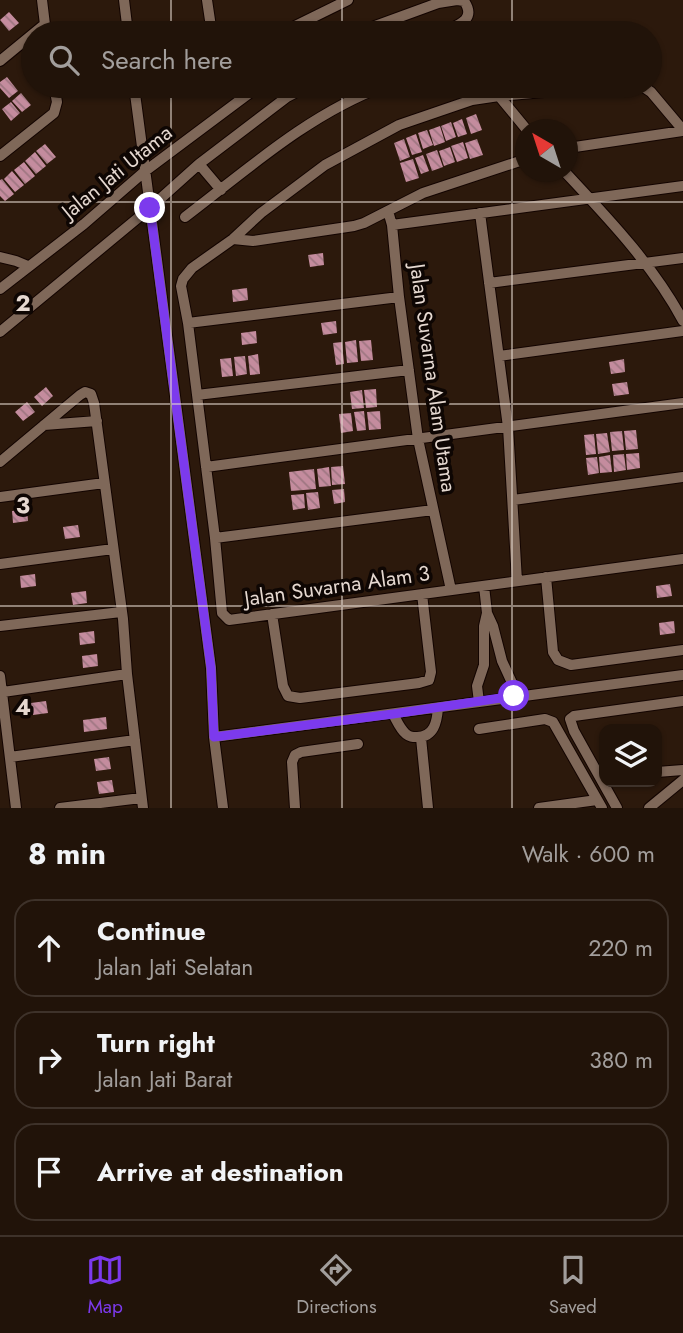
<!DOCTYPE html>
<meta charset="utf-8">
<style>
:root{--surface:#211309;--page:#291c12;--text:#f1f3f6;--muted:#a29e9c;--line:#3e322a;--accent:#7c3aed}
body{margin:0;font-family:Jost,sans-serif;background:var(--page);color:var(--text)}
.controls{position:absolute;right:21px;bottom:21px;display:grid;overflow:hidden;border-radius:14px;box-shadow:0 2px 5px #0004}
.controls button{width:63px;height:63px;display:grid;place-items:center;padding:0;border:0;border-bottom:2px solid var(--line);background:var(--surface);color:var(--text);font:35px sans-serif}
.compass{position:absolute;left:515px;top:119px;width:63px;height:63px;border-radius:50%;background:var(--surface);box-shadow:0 2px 5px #0004;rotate:321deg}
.stop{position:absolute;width:21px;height:21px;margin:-16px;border:5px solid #7c3aed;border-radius:50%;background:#fff}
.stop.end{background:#7c3aed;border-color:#fff;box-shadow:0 2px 7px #0008}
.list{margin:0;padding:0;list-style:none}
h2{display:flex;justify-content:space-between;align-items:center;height:91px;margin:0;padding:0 28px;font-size:30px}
h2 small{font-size:23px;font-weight:400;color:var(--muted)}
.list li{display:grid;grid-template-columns:46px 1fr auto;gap:21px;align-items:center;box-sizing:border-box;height:98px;margin:0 14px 14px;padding:0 14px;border:2px solid var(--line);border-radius:21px}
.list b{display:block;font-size:26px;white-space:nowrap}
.list p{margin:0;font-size:23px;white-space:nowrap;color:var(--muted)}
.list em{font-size:23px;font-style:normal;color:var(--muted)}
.icon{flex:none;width:38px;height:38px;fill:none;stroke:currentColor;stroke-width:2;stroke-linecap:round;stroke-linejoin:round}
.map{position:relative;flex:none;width:683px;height:808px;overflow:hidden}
.search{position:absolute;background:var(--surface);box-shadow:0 2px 5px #0004;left:21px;right:21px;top:21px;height:77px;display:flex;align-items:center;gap:18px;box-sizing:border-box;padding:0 24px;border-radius:38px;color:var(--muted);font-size:26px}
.sheet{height:427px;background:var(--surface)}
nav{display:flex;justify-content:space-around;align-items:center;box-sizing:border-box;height:98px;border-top:2px solid var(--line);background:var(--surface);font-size:19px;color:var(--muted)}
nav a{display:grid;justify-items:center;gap:4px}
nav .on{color:var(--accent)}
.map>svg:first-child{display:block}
.building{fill:url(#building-back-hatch)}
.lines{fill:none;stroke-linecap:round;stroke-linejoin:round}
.street-casing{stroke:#130400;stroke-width:12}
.street{stroke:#7f6859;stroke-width:10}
.route{stroke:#7c3aed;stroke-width:9}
.grid{fill:none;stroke:#e5d8d0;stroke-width:2;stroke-opacity:0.55}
.labels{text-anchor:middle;stroke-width:7;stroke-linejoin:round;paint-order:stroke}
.street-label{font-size:21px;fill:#e5d8d0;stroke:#0e0603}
.grid-label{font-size:23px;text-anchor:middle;font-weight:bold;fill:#e5d8d0;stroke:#0e0603;stroke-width:7;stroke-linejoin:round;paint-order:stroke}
</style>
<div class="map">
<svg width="683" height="808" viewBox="0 0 683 808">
<defs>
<pattern id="building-back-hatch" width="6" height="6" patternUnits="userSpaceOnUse" patternTransform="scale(1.75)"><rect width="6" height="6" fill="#c48c9e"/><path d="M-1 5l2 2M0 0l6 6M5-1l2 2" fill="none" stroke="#9e7681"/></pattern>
</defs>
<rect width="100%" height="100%" fill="#2c190c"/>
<path class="building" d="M9 12 19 23 9 31 0 20Z
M7 77 18 91 9 98 0 88V82Z
M21 93 31 105 22 112 12 101Z
M11 102 20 113 11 121 2 109Z
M476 114 482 130 471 134 466 118Z
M462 119 467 134 458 137 453 123Z
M451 122 456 137 446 141 441 126Z
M440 126 445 142 434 146 429 130Z
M427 130 433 145 423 149 418 133Z
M416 134 422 152 412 155 406 138Z
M404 139 410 157 400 161 394 143Z
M477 139 483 155 470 159 465 143Z
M463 142 468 158 457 162 451 146Z
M45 144 56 157 47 164 36 151Z
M450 147 455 162 444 166 439 151Z
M437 150 443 167 432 171 426 154Z
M35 152 46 166 36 174 25 161Z
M423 155 429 171 421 174 415 158Z
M413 159 419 178 406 182 400 163Z
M24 162 35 176 25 184 14 170Z
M12 171 24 185 15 192 4 179Z
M2 179 14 194 5 201 0 196V180Z
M323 253 324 265 310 267 308 255Z
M247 288 248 300 233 302 232 290Z
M336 321 337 333 323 335 321 323Z
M256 331 257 343 242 345 241 333Z
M356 340 358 362 347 363 345 342Z
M371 340 373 360 361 361 359 341Z
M342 342 344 364 336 365 333 343Z
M258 354 260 374 250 375 248 356Z
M245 356 247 374 236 376 234 357Z
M231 358 233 376 222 377 220 359Z
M624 359 625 372 611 374 609 362Z
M627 382 629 394 614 396 612 384Z
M46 387 53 396 42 406 34 397Z
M376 389 377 407 366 408 364 390Z
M362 390 364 408 352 409 350 392Z
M27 402 35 412 23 421 15 412Z
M364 411 366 430 357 431 354 412Z
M380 411 381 429 369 430 367 412Z
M351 413 353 431 341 433 339 414Z
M636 430 638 449 626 450 624 431Z
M622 431 624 450 612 451 610 432Z
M607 433 610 452 598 454 596 434Z
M594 434 596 454 586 455 584 435Z
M639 453 640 468 627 470 626 454Z
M624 454 626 470 614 472 613 455Z
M610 455 612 472 600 473 599 457Z
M597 457 599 473 588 475 586 458Z
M343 466 345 484 332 485 331 467Z
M329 467 331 486 319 487 317 469Z
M314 469 316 489 291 491 289 472Z
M344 489 345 502 334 504 332 490Z
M318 492 320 508 308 510 306 493Z
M304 494 305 508 293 510 291 495Z
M27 509 28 521 13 523 12 511Z
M78 525 80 537 65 539 63 527Z
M35 574 36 586 21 588 20 576Z
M670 584 672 596 657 598 656 586Z
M86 591 87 603 73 605 71 593Z
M674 621 675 633 660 635 659 623Z
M94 631 95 643 80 645 79 633Z
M97 654 98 666 83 668 82 656Z
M46 701 48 713 33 715 31 703Z
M106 717 107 729 84 732 83 720Z
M109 757 111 769 96 771 94 759Z
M112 780 114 792 99 794 97 782Z"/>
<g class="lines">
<g class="street-casing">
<path id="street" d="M42 0 46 33
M124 0 128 33
M207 0 211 27
M281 33 348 0
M356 33 438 3 457 0
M441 33C455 26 478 21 464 1L457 0
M0 61 45 24
M134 86 211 668 214 737 223 808
M236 86 243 98
M610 86 499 96 472 100 399 125 325 165 261 213 233 239 192 268 183 279 181 286 188 323 215 538 222 613 229 620 683 559
M642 86 651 92 683 130
M499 96 527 130
M568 148 683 131
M0 156 54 113 57 102 54 86
M199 164 221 190
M565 172C607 217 654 266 683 321
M388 211 392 225 399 297 418 439 451 590
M480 213 508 427 517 581
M185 217C248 169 309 114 384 86
M392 225 683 186
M233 239 253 241 354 226 364 223 423 193 526 159
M0 257 16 261 28 266
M489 283 683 258
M0 289 84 224 144 172 259 86
M188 323 399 297
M0 332 150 208 199 164 287 97 308 86
M499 356 683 331
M197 395 409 370
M44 425 97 421
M0 462 80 395 85 392 91 394 94 403 123 619 127 674 143 808
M206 467 683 403
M0 497 104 483
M513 500 683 477
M215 538 433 510
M0 564 113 549
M546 577 553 652 558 660 571 665 683 650
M484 586 487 613 493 626 502 661 513 685 514 696
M272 614 283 686 288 696 300 698 419 683 429 680 431 672 422 594
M0 626 121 612
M0 676 16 808
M3 692 127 674
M479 702 477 686 484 665V626L487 613
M393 714C397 721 400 729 406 734 410 737 412 737 417 737 434 737 437 722 438 708
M479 729 545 719 553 722 602 808
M214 737 683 675
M421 738 428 808
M10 757 135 740
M657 772 683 770
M60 808 141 798
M295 808 292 762 295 755 301 752 358 744
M539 808 597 800
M617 808 574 731 570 719 574 716 683 701
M649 808 683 780"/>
</g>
<use href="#street" class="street"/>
</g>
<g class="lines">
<path class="route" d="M150 208 211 668 214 737 393 714 514 696"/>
</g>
<path class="grid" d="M171 0V33M342 0V33M512 0V33M171 86V808M342 86V808M512 86V808M0 202H683M0 404H683M0 606H683"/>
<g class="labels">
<g class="street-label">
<text transform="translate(117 172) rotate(-39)" y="7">Jalan Jati Utama</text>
<text transform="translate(433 378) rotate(82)" y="7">Jalan Suvarna Alam Utama</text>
<text transform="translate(337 586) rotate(-8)" y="7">Jalan Suvarna Alam 3</text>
</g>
</g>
<g class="grid-label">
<text x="23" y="311">2</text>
<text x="23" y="513">3</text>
<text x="23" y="715">4</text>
</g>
</svg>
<div class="controls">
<button><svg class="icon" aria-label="layers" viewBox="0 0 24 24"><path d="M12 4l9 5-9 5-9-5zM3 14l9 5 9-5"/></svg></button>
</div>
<svg class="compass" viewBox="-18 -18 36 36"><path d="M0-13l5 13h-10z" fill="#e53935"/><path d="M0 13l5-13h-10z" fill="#a29e9c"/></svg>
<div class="stop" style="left:514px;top:696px"></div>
<div class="stop end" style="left:150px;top:208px"></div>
<div class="search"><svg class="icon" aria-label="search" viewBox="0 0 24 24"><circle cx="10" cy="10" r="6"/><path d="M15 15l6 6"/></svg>Search here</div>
</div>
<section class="sheet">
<h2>8 min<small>Walk · 600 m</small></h2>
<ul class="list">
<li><svg class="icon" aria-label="ahead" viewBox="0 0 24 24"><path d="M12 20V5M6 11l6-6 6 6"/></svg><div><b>Continue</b><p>Jalan Jati Selatan</p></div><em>220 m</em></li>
<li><svg class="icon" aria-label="right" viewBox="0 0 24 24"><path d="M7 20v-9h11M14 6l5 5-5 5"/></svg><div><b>Turn right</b><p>Jalan Jati Barat</p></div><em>380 m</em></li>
<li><svg class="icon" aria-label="arrive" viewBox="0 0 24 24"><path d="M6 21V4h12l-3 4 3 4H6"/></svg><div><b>Arrive at destination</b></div></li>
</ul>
</section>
<nav>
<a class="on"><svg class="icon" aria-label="map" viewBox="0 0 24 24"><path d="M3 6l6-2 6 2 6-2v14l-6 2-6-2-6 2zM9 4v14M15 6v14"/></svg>Map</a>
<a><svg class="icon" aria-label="directions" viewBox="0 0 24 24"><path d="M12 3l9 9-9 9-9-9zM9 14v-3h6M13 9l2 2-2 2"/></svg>Directions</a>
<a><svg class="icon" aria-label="saved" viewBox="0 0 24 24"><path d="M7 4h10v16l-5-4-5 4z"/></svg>Saved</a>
</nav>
